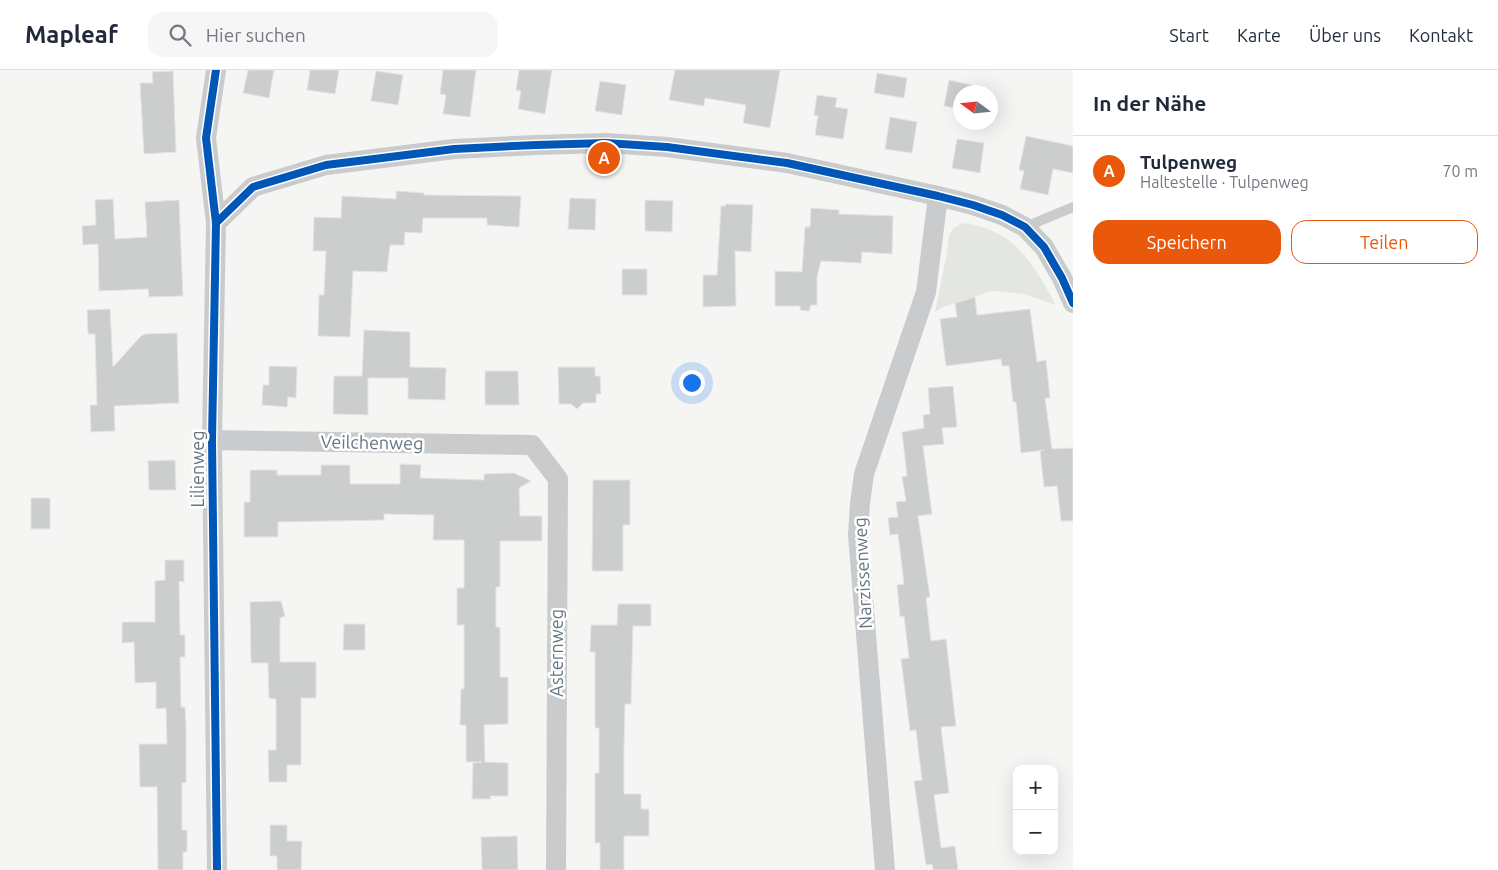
<!DOCTYPE html>
<html lang="de">
<meta charset="utf-8">
<style>
:root{--surface:#fff;--page:#f6f6f7;--text:#1f2937;--muted:#747a83;--line:#e0e1e3;--accent:#ea580c}
body{margin:0;font-family:Ubuntu,sans-serif;background:var(--page);color:var(--text)}
.controls{position:absolute;right:15px;bottom:15px;display:grid;overflow:hidden;border-radius:10px;box-shadow:0 5px 20px #0002}
.controls button{width:45px;height:45px;display:grid;place-items:center;padding:0;border:0;border-bottom:1px solid var(--line);background:var(--surface);color:var(--text);font:25px sans-serif}
.compass{position:absolute;left:953px;top:15px;width:45px;height:45px;border-radius:50%;background:var(--surface);box-shadow:0 5px 20px #0002;rotate:285deg}
.you{position:absolute;left:691px;top:312px;width:18px;height:18px;margin:-12px;border:4px solid #fff;border-radius:50%;background:#1a73e8;box-shadow:0 0 0 8px #1a73e833}
.badge{display:grid;place-items:center;width:32px;height:32px;border-radius:50%;background:var(--accent);color:#fff;font-size:16px;font-weight:700}
.pin{position:absolute;translate:-50% -50%;border:2px solid #fff;box-shadow:0 1px 5px #0006}
.list{margin:0;padding:0;list-style:none}
h2{display:flex;justify-content:space-between;align-items:center;height:65px;margin:0;padding:0 20px;font-size:21px}
h2 small{font-size:16px;font-weight:400;color:var(--muted)}
.list li{display:grid;grid-template-columns:32px 1fr auto;gap:15px;align-items:center;box-sizing:border-box;height:70px;padding:0 20px;border-top:1px solid var(--line)}
.list b{display:block;font-size:19px;white-space:nowrap}
.list p{margin:0;font-size:16px;white-space:nowrap;color:var(--muted)}
.list em{font-size:16px;font-style:normal;color:var(--muted)}
.actions{display:flex;gap:10px;padding:15px 20px}
.actions a{flex:1;padding:11px 0;border:1px solid var(--accent);border-radius:15px;text-align:center;font-size:18px;color:var(--accent)}
.actions .main{background:var(--accent);color:#fff}
.icon{flex:none;width:28px;height:28px;fill:none;stroke:currentColor;stroke-width:2;stroke-linecap:round;stroke-linejoin:round}
.map{position:relative;flex:none;width:1073px;height:800px;overflow:hidden}
header{display:flex;align-items:center;gap:30px;box-sizing:border-box;height:70px;padding:0 25px;background:var(--surface);border-bottom:1px solid var(--line)}
header strong{font-size:24px}
nav{display:flex;gap:28px;margin-inline-start:auto;font-size:18px}
.search{width:350px;height:45px;background:var(--page);display:flex;align-items:center;gap:12px;box-sizing:border-box;padding:0 18px;border-radius:15px;color:var(--muted);font-size:19px}
main{display:flex}
aside{flex:1;background:var(--surface)}
.map>svg:first-child{display:block}
.green{fill:#e4e7e1}
.building{fill:#cccece;stroke:#e4e4e4}
.lines{fill:none;stroke-linecap:round;stroke-linejoin:round}
.lane{stroke:#cacbcc;stroke-width:10}
.street{stroke:#cacbcc;stroke-width:20}
.cycleway-casing{stroke:#fff;stroke-width:11}
.cycleway{stroke:#0057b8;stroke-width:8}
.labels{text-anchor:middle;stroke-width:5;stroke-linejoin:round;paint-order:stroke}
.street-label{font-size:18px;fill:#667783;stroke:#fff}
</style>
<header>
<strong>Mapleaf</strong>
<div class="search"><svg class="icon" aria-label="search" viewBox="0 0 24 24"><circle cx="10" cy="10" r="6"/><path d="M15 15l6 6"/></svg>Hier suchen</div>
<nav><a>Start</a><a>Karte</a><a>Über uns</a><a>Kontakt</a></nav>
</header>
<main>
<div class="map">
<svg width="1073" height="800" viewBox="0 0 1073 800">
<rect width="100%" height="100%" fill="#f5f5f4"/>
<path class="green" d="M964 153C1017 161 1032 193 1056 235L1024 224 992 221 943 237 935 242 946 188 949 165 954 158Z"/>
<path class="building" d="M248 0H274L269 28 243 23Z
M310 0H339L335 24 307 20Z
M443 0H476L470 47 443 44 446 25 440 24Z
M519 0H552L545 44 518 39 521 21 516 20Z
M675 0H780L770 58 743 53 746 35 705 28 704 36 669 30Z
M173 1 176 82 144 84 140 13H153L152 2Z
M376 1 403 5 398 35 371 31Z
M877 3 907 8 904 28 874 23Z
M949 10 976 16 975 22H960V39L944 36Z
M600 11 626 15 622 45 595 41Z
M817 25 837 28 835 37 848 39 843 69 815 65 818 46 814 45Z
M890 47 917 52 912 83 885 79Z
M1026 66 1073 76V103L1053 99 1048 125 1020 119 1024 101 1019 100Z
M957 69 984 73 980 103 952 98Z
M396 121 424 123V125L521 126 519 157 487 155V148H423L422 163 405 162 404 175H390L387 202 353 201 350 267 318 266 319 225H324L326 181H313L314 147 341 148 342 126 396 129Z
M570 128 596 129 595 160 568 159Z
M113 129 115 169 147 167 145 132 179 130 183 226 149 227 148 219 99 221 98 174 83 175 82 156 96 155 95 130Z
M645 130 673 131 672 162 645 161Z
M726 134 753 135 751 182 735 181 736 236 703 237V205H717L721 136H725Z
M811 138 839 140V144L893 146 892 184 862 182 861 193 821 191 817 207V235H811L809 241 800 240V236H775V201L802 202 805 157H810Z
M622 199H647V225H622Z
M975 227 977 245 1030 239 1037 292 1046 290 1050 328H1045L1052 379 1073 378V451H1061L1057 416 1044 417 1040 381 1044 380 1021 383 1016 332H1013L1009 296H1002L1001 289 946 296 940 249 957 247 955 233Z
M110 239 113 297 141 266 145 264 177 263 179 333 114 336 115 361 91 362 90 335H97L95 264H88L87 240Z
M364 260 410 262V297L446 298 445 330 408 329V308H368V345L333 344 334 306H362Z
M269 296 297 297 296 328 288 327 287 337 262 335 263 315H269Z
M558 297H595V306H600L601 324H596V333H583L577 339 571 334H559Z
M485 301H518L519 335H485Z
M953 316 957 357 942 358 944 374 923 376 932 444 918 446 930 527 926 528 931 571 946 569 956 656 941 657 949 723 934 725 941 778 955 776 958 800H933L932 794 926 795 914 711 922 710 919 686 916 660 910 661 901 589 909 588 904 546 900 547 897 515 904 514 898 464 890 465 888 448 898 447 896 432 906 431 902 407 907 406 902 362 924 358 923 345 930 344 928 318Z
M175 390 176 420H149L148 391Z
M400 394 421 395 420 408 484 410V404L514 403 531 411 519 418 520 446H542V471H500V517H496V557H500V607H508V654L484 655 485 692 508 693V726H490L491 729H472L473 693 482 692H466V655H460L461 619H464V555H457V518H464V470H433L434 445 384 444V450L278 452V467H244V432H250V400H277V405H321V395H350V414H400Z
M593 410H630V455H623V501H592Z
M31 428H50V459H31Z
M165 490H184V512L179 511 180 565H185V587H180L181 637H185L186 657V712L182 713V760H187V782H183V800H158L157 717H140L139 674H167L166 638 156 639V612L135 613 134 572 122 573V552H155V511L165 510Z
M281 531 285 546 280 548V592H316V628H301V695H287V712H269L268 680H276V629L269 628 268 593H251L250 532Z
M618 534H651V556H633L631 634H625L624 678V724H641V739H649V766H624V800H600V773H595V703H599V658H595V582H590L591 555H617Z
M344 554H365V580H343Z
M270 755H287V771H302L301 800H277V786H270Z
M517 766 518 800H482L481 767Z"/>
<g class="lines">
<path class="lane" d="M1025 157 1073 137"/>
<path class="street" d="M216 0 206 68 216 153 212 370 217 800
M216 153 253 117 326 95 454 79 536 75 606 73 667 77 787 93 938 126 973 135 1002 145 1025 157 1044 177 1062 208 1073 233
M212 370 532 375 558 409 556 800
M885 800 858 465 860 433 864 404 926 222 938 126"/>
<g class="cycleway-casing">
<path id="cycleway" d="M216 0 206 68 216 153 212 370 217 800
M216 153 253 117 326 95 454 79 536 75 606 73 667 77 787 93 938 126 973 135 1002 145 1025 157 1044 177 1062 208 1073 233"/>
</g>
<use href="#cycleway" class="cycleway"/>
</g>
<g class="labels">
<g class="street-label">
<text transform="translate(372 373) rotate(1)" y="6">Veilchenweg</text>
<text transform="translate(198 399) rotate(-90)" y="6">Lilienweg</text>
<text transform="translate(863 503) rotate(-93)" y="6">Narzissenweg</text>
<text transform="translate(557 583) rotate(-90)" y="6">Asternweg</text>
</g>
</g>
</svg>
<div class="controls">
<button>+</button>
<button>−</button>
</div>
<svg class="compass" viewBox="-18 -18 36 36"><path d="M0-13l5 13h-10z" fill="#e53935"/><path d="M0 13l5-13h-10z" fill="#747a83"/></svg>
<div class="you"></div>
<div class="pin badge" style="left:604px;top:88px">A</div>
</div>
<aside>
<h2>In der Nähe<small></small></h2>
<ul class="list">
<li><span class="badge">A</span><div><b>Tulpenweg</b><p>Haltestelle · Tulpenweg</p></div><em>70 m</em></li>
</ul>
<div class="actions"><a class="main">Speichern</a><a>Teilen</a></div>
</aside>
</main>
